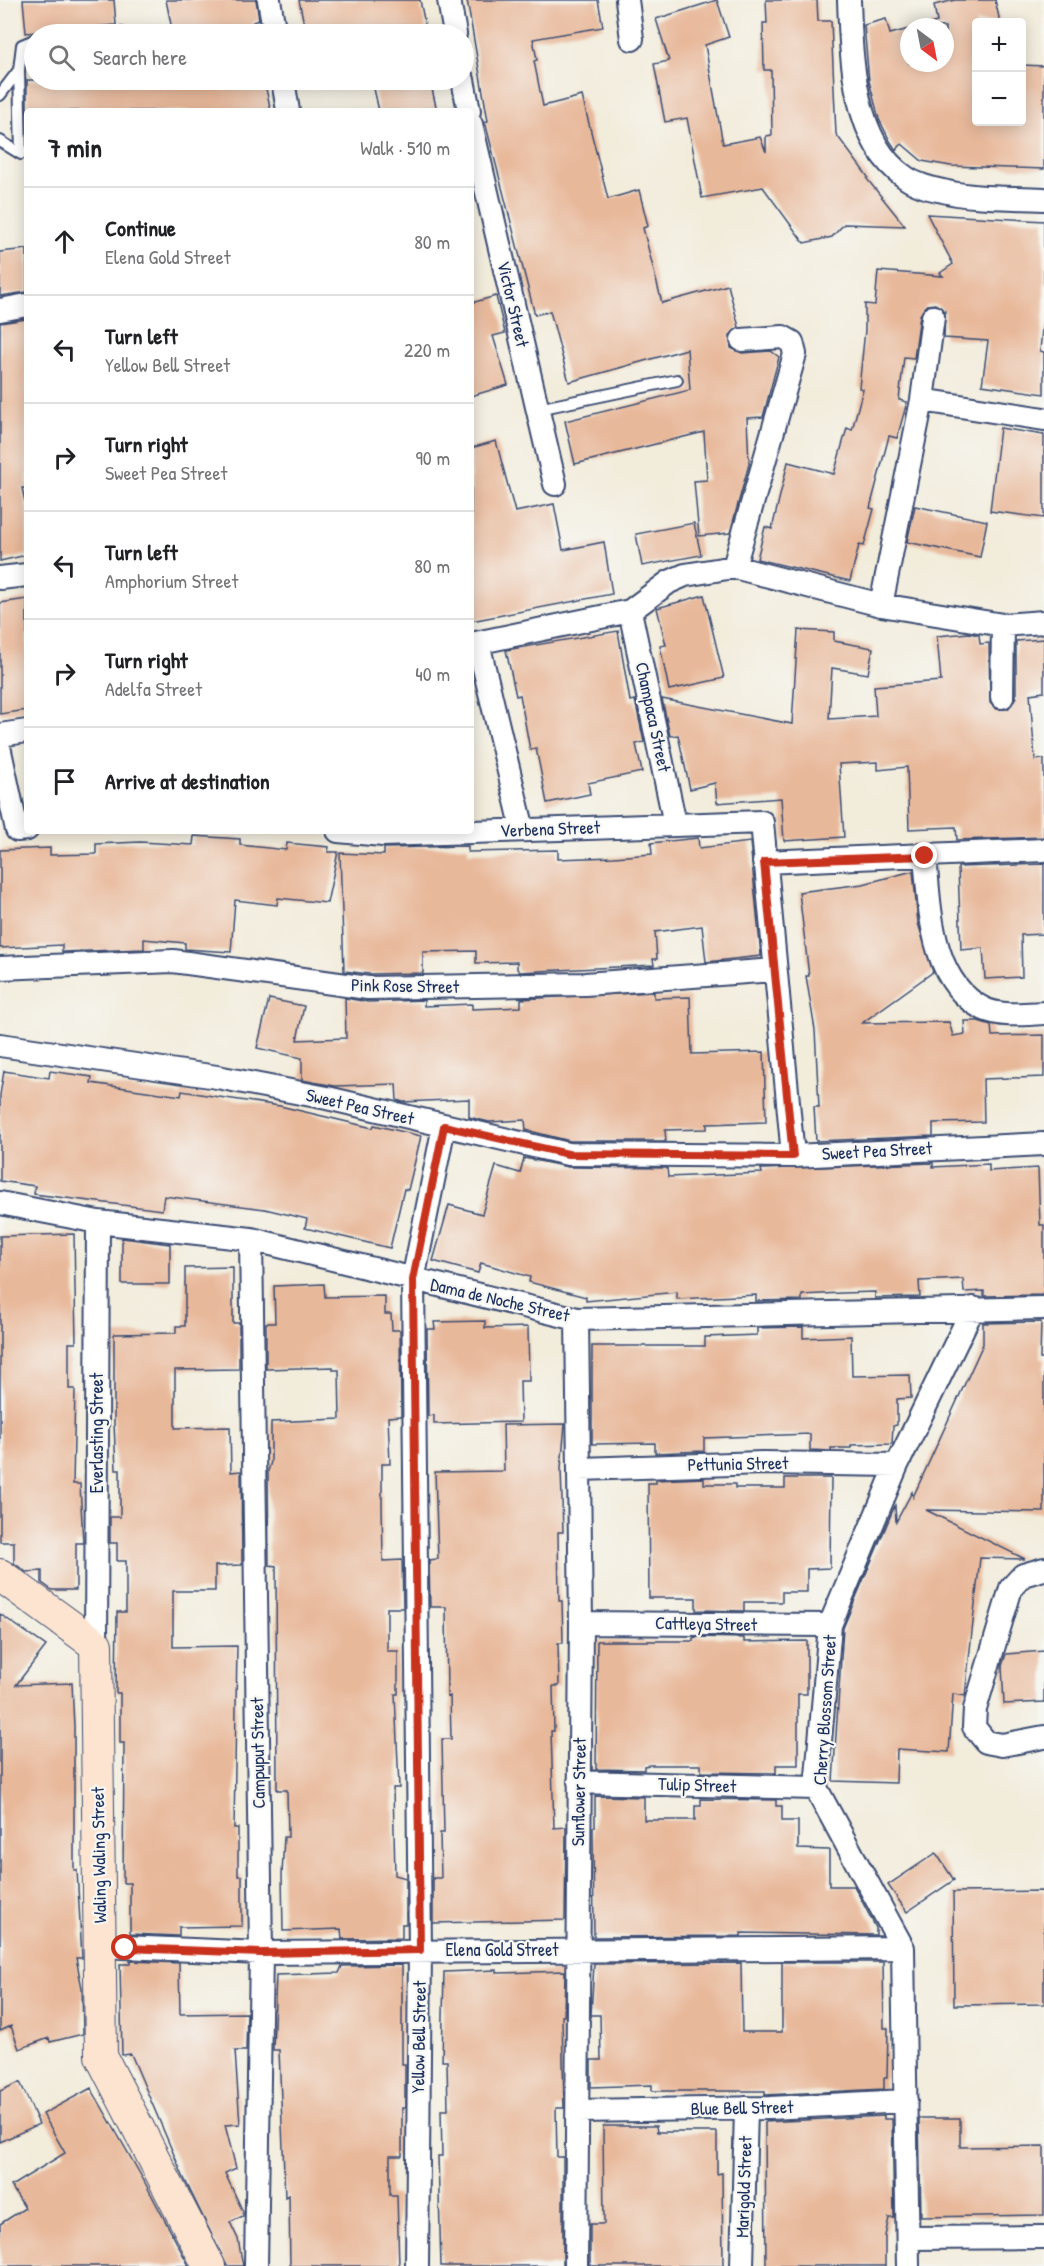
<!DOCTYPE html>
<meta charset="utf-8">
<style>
:root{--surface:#fff;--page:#f6f6f6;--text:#202124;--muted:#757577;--line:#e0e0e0}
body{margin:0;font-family:"Patrick Hand",sans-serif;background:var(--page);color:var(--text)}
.controls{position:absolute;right:18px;top:18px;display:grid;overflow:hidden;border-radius:6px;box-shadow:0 3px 15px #0003}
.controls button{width:54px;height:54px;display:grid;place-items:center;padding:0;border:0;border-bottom:2px solid var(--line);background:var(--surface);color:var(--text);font:30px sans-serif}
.compass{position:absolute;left:900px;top:18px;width:54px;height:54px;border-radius:50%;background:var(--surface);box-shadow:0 3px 15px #0003;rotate:148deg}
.stop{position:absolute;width:18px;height:18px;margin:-14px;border:4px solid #c8321e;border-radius:50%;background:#fff}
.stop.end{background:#c8321e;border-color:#fff;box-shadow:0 2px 6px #0008}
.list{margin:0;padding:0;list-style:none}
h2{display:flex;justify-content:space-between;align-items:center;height:78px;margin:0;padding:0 24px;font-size:26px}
h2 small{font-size:20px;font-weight:400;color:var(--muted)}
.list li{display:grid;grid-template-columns:39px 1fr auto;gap:18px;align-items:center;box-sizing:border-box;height:108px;padding:0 24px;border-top:2px solid var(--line)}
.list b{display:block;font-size:22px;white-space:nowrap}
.list p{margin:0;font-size:20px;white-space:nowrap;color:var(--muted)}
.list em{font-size:20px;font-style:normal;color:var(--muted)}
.icon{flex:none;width:33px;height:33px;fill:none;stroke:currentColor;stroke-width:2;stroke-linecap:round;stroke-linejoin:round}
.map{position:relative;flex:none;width:1044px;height:2266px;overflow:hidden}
.search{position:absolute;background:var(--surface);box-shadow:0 3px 15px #0003;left:24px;top:24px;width:450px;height:66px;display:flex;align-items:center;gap:15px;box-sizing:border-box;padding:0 21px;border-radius:33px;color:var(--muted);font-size:22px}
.panel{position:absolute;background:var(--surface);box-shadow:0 3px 15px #0003;left:24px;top:108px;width:450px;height:726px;border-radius:6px}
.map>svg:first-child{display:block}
.building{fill:#e8b89a}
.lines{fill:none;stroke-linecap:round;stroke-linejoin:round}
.lane-casing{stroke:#3b4b71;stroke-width:14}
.street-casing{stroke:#3b4b71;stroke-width:26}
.secondary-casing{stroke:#3b4b71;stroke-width:34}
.lane{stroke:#fff;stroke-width:10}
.street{stroke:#fff;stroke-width:22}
.secondary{stroke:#fde4d1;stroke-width:32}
.route{stroke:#c8321e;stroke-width:8}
.labels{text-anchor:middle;stroke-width:4.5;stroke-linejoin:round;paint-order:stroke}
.street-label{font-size:18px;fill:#1b2f5e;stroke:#f6f6f2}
</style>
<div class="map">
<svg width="1044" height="2266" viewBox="0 0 1044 2266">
<rect width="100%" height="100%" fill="#f6f6f2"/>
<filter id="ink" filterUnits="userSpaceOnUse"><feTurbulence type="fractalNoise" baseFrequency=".0167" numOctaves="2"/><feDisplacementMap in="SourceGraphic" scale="12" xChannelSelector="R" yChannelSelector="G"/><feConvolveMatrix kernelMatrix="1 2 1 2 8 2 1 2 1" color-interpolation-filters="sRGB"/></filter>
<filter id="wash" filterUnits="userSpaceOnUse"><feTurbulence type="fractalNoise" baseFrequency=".008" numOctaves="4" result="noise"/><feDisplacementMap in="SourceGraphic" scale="24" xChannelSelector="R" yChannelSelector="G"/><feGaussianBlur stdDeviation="1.35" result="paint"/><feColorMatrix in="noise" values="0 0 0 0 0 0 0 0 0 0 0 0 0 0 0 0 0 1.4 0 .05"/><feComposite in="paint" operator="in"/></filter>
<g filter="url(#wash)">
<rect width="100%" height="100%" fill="#f2ecdb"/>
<g id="blocks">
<path class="building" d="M23 0H114L116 25 26 33Z
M166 0H256L259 20 253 22 255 34H173Z
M299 0H420L427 34H306Z
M467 0H598L603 27 533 39 537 60 534 61 543 106 582 96 608 199 639 190 648 226 643 228 662 303 728 285 739 327 730 335 731 348 742 353 771 351 779 357 763 417 747 418 749 464 730 533 699 536 694 481 707 480 704 432 575 464 565 421 690 390 687 349 569 382 550 311 535 315 485 122 488 121Z
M717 0 729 37 705 45 723 144 760 137 766 152V136L772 135 771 70H764L763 23H767L766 0H817L818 21H831L836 134 868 177 867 179 905 226 844 224 832 237 804 243 763 187 702 198 687 118 665 122 654 64 669 61 656 19Z
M955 0H995L1000 22H976V122H1022V65L1044 66V169L951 166 922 161 902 144 896 150 890 141 879 119 869 81 864 25 886 19 890 34 909 29V63H945V27H918L937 22 934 5Z
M27 80H264L271 111H27Z
M372 80H430L437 111H379Z
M927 214 1044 221V308L1040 351 1044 352V394L982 385 988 341 944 338 945 311 935 304 927 305 920 315 914 358 904 357 899 400 907 402 897 438 889 436 870 508 874 509 864 546 859 545 850 581 757 559 765 527 772 529 788 462 834 474 847 428 852 430 863 389 859 388 865 330V304L875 305 878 271 943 276 940 273 953 264Z
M27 249V292L0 296V252Z
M496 296 505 333 493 336 508 385 471 396V303Z
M27 319V488H22L27 510V555L0 561V323Z
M1000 428 1044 435V518L990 511Z
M496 441 515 512 554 504 563 550 604 542 612 594 471 621V448Z
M915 506 987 521 980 557 907 542Z
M694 523 701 555 642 566 636 534Z
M704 595 724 678 669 690 660 646 666 645 657 608Z
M27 599V710L0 714V603Z
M798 630 834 632V641L873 648 868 674 832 668 829 719 876 716 874 686 941 681 937 636 969 633 979 635 980 644 989 643 990 703 996 709H1008L1016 697V641L1044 639V692L1030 694 1035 760 1044 759V837L957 840 956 827 909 829 907 767 878 770V762L839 764 844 837 784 841 781 798 717 803 715 783 690 789 678 735 670 736 662 699 792 724Z
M618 631 630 701 635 700 644 742 636 744 642 772 588 783 590 794 547 803 536 748 530 750 520 695 516 696 506 650Z
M194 836 240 839V845L286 850 287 843 329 847 328 852H338L327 903 278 898 277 905 235 900 231 952 185 949V943L144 939V949L62 952V945L0 948V850L50 848V855L96 854V844L140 842 193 845Z
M698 838 699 848 750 842 761 956 706 962 702 926 655 932 657 959H653L654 965 520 972 517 969V962L476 963V951L423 952V973L369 974 344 971 340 853 384 855V848L468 846V852L558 850V859L614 857 652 854 651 843Z
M1044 864V934L1021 935 1022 977 985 979 983 948 961 950 958 867Z
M913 871 918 923 933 972 862 1023 949 1022 953 1036 965 1034 964 1021H978L991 1025 992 1036 1044 1035V1077L983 1079 984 1122 933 1123V1136L816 1141 814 1107H819L815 1030 806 976H809L799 892 863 884Z
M654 992V998L690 997 692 1054 764 1052 766 1122 707 1124V1129L665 1130 666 1141H570L526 1130 525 1120 489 1122 469 1117V1099L403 1102 397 1100 396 1084 335 1086 302 1080V1058L257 1048 269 999 304 1006 297 1040 346 1038 345 998 368 1002 424 1000V1006L472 1004V1009L521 1007V999Z
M4 1071 49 1078 50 1071 92 1077 91 1083 181 1096 182 1091 219 1097 280 1106 373 1128 374 1125 421 1136 408 1190 404 1189 390 1248 305 1228 307 1219 265 1209 164 1196 162 1210 34 1194 35 1186 0 1181V1095Z
M524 1158 568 1167 667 1168 668 1177 762 1173 761 1169 933 1163V1167L989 1164V1171L1038 1168 1040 1225H1044V1291L1042 1295 984 1296V1291L964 1292 963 1279 919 1281 920 1297 875 1298V1292L842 1293 802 1295V1300L756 1301V1295L677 1299V1292L586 1301V1297L529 1282 530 1277 481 1263 478 1273 433 1261 449 1205 482 1214 496 1166 520 1173Z
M74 1234 76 1343H69V1389H75L73 1484H80L83 1543H76V1590H52L42 1583V1571L26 1572 14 1563V1542H0V1236Z
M122 1238 170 1244V1284H122Z
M233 1267V1323H239V1369L175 1370V1428L230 1427 231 1472 241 1471 242 1565 215 1566V1591H173V1647L237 1646 234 1828H238V1876H242V1926L179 1927V1936L130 1934V1883H123L124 1743H120V1693H116L117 1612H126V1561H117V1543H110V1517H120V1470H116L114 1423V1334L176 1333V1326H185V1268Z
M324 1284 325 1297 385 1296V1314H391L392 1330H400L401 1416 388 1417 390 1464H382V1504L383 1561 402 1560 403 1608H387V1651H398V1694H395L399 1788H393L395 1875 406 1878V1924H402V1938L342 1939 341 1929 283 1931 282 1875 284 1837H288L287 1790H277L276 1566 269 1565 268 1471 271 1462V1422L340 1419 339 1370H333V1367L266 1369V1323H275L274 1286Z
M485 1321V1328L528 1327 529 1381H520L521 1422 434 1424V1415L428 1416 427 1329H435L434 1322Z
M1041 1322 1040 1359H1044V1512L926 1510 1025 1559 980 1558 965 1696 953 1694 949 1752 897 1749 896 1783 833 1781 843 1628 893 1510 895 1506 896 1522 912 1492 913 1497 983 1344V1323Z
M803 1327V1338L851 1336 852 1376 910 1375 911 1398 897 1399V1425L893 1426 892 1444 851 1445V1448H831V1451L810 1450V1434L704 1438V1451L655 1453V1443L592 1444V1346H705V1337L757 1335V1328Z
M565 1424 561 1468 563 1532H558L559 1601H562L563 1643H558L559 1686H553L554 1731H551L554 1828 566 1827 565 1920 433 1923V1878H441L440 1833H444L442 1739H451L450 1696 447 1697 446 1607H430L429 1560 438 1559 435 1472 504 1471 503 1425Z
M704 1478V1484H735V1488H785V1478H831L830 1568 807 1569V1592H782V1602H744V1611L696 1610V1598H649L648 1483H656V1480Z
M0 1614 46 1646 16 1685 72 1683 74 1727V1870H77L82 1958H76L82 1988 83 2034 50 2042 49 2038 19 2049 11 2026 0 2031Z
M696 1637 744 1638V1642L807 1641V1694H798V1765H776V1773L701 1772V1765H650L644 1766V1770L596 1769 597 1641H693V1638Z
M1044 1651V1702L1004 1704 1002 1666 1006 1654Z
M595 1796 644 1797V1820H695V1806H701V1799L776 1800V1806H782V1821H798V1849L829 1850V1886H854L876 1928V1935L741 1933V1936L594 1937 593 1827H595Z
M936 1853 954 1880 907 1912 888 1885Z
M1044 1891V2004L954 2005 953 1892Z
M130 1961 179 1963 180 2014 247 2013 246 2051H235L240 2124 225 2125 236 2168 225 2173 243 2212V2216L230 2222 238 2239 243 2266H227L183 2176 131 2054 122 2055 120 1964H130Z
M782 1962H883L884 2028H888L887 2078H884V2089L765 2095V2091H652V2085L591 2087V2060H601L600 2015H591L594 1964 741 1963 742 2032H782Z
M402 1965V2064H405V2108H402V2156H390V2195H397L399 2266H290L289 2195 285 2197 279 2050H273L276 1975 339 1973 342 1966Z
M497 1970V1973L565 1971 564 2016H562L564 2108H556L557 2157H563V2266H441L438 2156H442L441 2110H448L447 2061H442L444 1972Z
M20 2082 39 2124 0 2142V2091Z
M91 2088 143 2179 189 2266H0V2224L25 2208 11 2186 65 2153 43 2114Z
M884 2116V2119H892L894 2218H889L885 2236V2266H766L765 2122Z
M919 2118H960V2147L1044 2146V2215L921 2217Z
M603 2126H656L657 2132H717V2174L722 2173 723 2266H590V2224H604Z"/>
</g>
</g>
<g filter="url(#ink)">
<use href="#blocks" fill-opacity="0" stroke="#3b4b71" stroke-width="1.5"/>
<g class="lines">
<g class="lane-casing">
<path id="lane" d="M97 34 122 33
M19 70 22 45 34 40
M0 95 19 70 21 154 0 141
M538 409 677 380"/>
</g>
<g class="street-casing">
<path id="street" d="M269 0 275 34
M449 0 455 34
M627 0 632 39
M849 0C851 56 853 142 905 177 914 184 932 189 943 191 973 199 1013 197 1044 199
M283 80 288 111
M463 80 469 111
M471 124 555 484
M0 310 27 305
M922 400 1044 419
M734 567 795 354 792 342 783 337 742 340
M0 578 27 575
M881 605 922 400 933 317
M630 611 675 824
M478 643 523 830
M471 644 630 611 669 582 685 575 734 567 881 605 1003 625 1044 622
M1002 697 1003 625
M0 735 27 731
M0 751 17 830 27 829
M338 831 383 835 762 822 793 1156
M925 856C930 908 930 982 984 1009 1002 1017 1025 1014 1044 1013
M764 862 1044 850
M0 968 173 961 368 988 585 984 775 970
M0 1045 217 1077 327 1098 568 1154 793 1156 1044 1144
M0 1203 98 1222 251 1239 577 1319 1044 1308
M251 1239 261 1953 256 2266
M580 1469 762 1463 897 1465
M1044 1569 1023 1575 1011 1588 975 1709 974 1727 986 1742 1002 1745 1044 1737
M581 1623 830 1625
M96 1645 98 1222
M579 1782 816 1788
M101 1946 261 1953 903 1948
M579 2111 770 2108 906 2101
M908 2238 1044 2237
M417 2266 420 1950 413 1280 444 1126
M576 2266 581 1623 577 1319
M742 2266 746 2108
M908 2266 903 1948 816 1788 830 1625 897 1465 973 1308"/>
</g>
<g class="secondary-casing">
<path id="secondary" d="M0 1575 96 1645 101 2056 209 2266"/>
</g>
<use href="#lane" class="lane"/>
<use href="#street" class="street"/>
<use href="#secondary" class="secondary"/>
</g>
</g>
<g class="lines" filter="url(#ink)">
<path class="route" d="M125 1948 261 1953 420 1950 413 1280 444 1126 568 1154 793 1156 764 862 925 856"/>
</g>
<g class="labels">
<g class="street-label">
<text transform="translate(513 304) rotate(77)" y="6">Victor Street</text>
<text transform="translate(653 717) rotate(78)" y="6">Champaca Street</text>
<text transform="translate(550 829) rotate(-2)" y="6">Verbena Street</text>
<text transform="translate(405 986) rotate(1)" y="6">Pink Rose Street</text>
<text transform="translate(360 1107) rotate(13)" y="6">Sweet Pea Street</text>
<text transform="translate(877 1151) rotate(-3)" y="6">Sweet Pea Street</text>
<text transform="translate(500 1300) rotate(13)" y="6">Dama de Noche Street</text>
<text transform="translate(97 1433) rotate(-90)" y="6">Everlasting Street</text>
<text transform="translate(738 1464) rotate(-1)" y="6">Pettunia Street</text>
<text transform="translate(706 1624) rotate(1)" y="6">Cattleya Street</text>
<text transform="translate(825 1710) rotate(-86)" y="6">Cherry Blossom Street</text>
<text transform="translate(258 1753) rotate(-91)" y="6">Campuput Street</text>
<text transform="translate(697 1785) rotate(2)" y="6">Tulip Street</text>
<text transform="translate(579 1792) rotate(-89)" y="6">Sunflower Street</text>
<text transform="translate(99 1855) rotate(-91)" y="6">Waling Waling Street</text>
<text x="502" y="1956">Elena Gold Street</text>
<text transform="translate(419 2037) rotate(-89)" y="6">Yellow Bell Street</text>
<text transform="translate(742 2108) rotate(-1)" y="6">Blue Bell Street</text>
<text transform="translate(744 2187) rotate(-88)" y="6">Marigold Street</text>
</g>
</g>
</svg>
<div class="controls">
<button>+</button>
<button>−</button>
</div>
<svg class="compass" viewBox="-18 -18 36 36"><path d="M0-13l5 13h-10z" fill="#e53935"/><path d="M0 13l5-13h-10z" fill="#757577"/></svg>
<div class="stop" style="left:125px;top:1948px"></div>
<div class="stop end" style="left:925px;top:856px"></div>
<div class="search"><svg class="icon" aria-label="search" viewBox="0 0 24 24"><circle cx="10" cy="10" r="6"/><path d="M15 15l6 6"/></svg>Search here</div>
<section class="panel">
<h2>7 min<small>Walk · 510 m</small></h2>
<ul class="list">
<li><svg class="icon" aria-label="ahead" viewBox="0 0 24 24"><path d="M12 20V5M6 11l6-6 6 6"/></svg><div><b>Continue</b><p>Elena Gold Street</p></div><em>80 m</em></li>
<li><svg class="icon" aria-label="left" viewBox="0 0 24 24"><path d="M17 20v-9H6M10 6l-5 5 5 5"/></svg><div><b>Turn left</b><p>Yellow Bell Street</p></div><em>220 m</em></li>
<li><svg class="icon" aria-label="right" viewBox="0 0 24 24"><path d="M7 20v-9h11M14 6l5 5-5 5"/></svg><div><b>Turn right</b><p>Sweet Pea Street</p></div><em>90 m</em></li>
<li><svg class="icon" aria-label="left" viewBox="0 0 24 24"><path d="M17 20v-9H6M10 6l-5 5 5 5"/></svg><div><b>Turn left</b><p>Amphorium Street</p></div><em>80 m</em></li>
<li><svg class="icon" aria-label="right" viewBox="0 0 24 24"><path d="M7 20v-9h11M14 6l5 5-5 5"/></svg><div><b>Turn right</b><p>Adelfa Street</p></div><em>40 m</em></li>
<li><svg class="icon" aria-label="arrive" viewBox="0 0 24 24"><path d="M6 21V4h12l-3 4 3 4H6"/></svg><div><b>Arrive at destination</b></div></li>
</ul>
</section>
</div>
